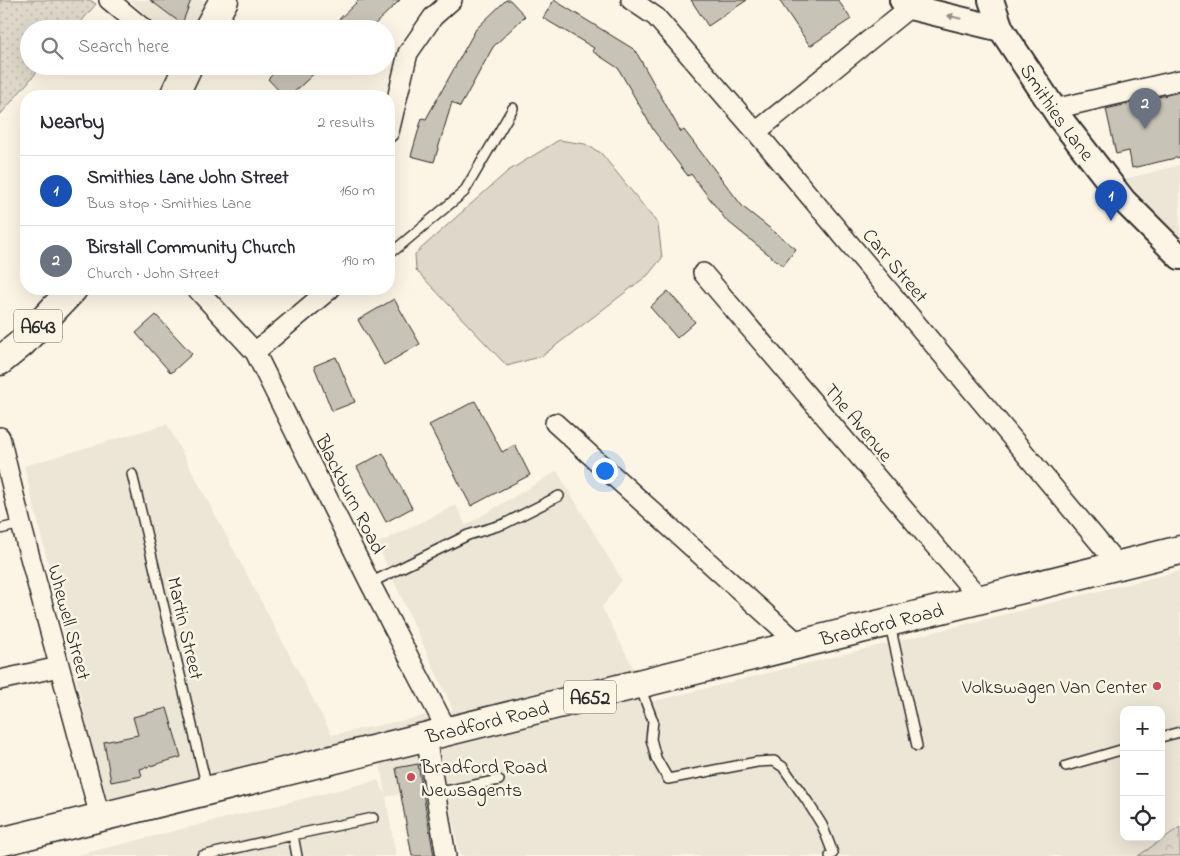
<!DOCTYPE html>
<meta charset="utf-8">
<style>
:root{--surface:#fff;--page:#f7f7f7;--text:#2b2b33;--muted:#7c7c81;--line:#e1e1e2;--accent:#2563eb}
body{margin:0;font-family:"Indie Flower",sans-serif;background:var(--page);color:var(--text)}
.controls{position:absolute;right:15px;bottom:15px;display:grid;overflow:hidden;border-radius:10px;box-shadow:0 5px 20px #0002}
.controls button{width:45px;height:45px;display:grid;place-items:center;padding:0;border:0;border-bottom:1px solid var(--line);background:var(--surface);color:var(--text);font:25px sans-serif}
.you{position:absolute;left:604px;top:470px;width:18px;height:18px;margin:-12px;border:4px solid #fff;border-radius:50%;background:#1a73e8;box-shadow:0 0 0 8px #1a73e833}
.badge{display:grid;place-items:center;width:32px;height:32px;border-radius:50%;background:var(--accent);color:#fff;font-size:16px;font-weight:700}
.pin{position:absolute;translate:-50% -41px;filter:drop-shadow(0 1px 2px #0008)}
.pin::after{content:'';position:absolute;top:26px;width:18px;height:15px;background:inherit;clip-path:polygon(0 0,100% 0,50% 100%)}
.list{margin:0;padding:0;list-style:none}
h2{display:flex;justify-content:space-between;align-items:center;height:65px;margin:0;padding:0 20px;font-size:21px}
h2 small{font-size:16px;font-weight:400;color:var(--muted)}
.list li{display:grid;grid-template-columns:32px 1fr auto;gap:15px;align-items:center;box-sizing:border-box;height:70px;padding:0 20px;border-top:1px solid var(--line)}
.list b{display:block;font-size:19px;white-space:nowrap}
.list p{margin:0;font-size:16px;white-space:nowrap;color:var(--muted)}
.list em{font-size:16px;font-style:normal;color:var(--muted)}
.icon{flex:none;width:28px;height:28px;fill:none;stroke:currentColor;stroke-width:2;stroke-linecap:round;stroke-linejoin:round}
.map{position:relative;flex:none;width:1180px;height:856px;overflow:hidden}
.search{position:absolute;background:var(--surface);box-shadow:0 5px 20px #0002;left:20px;top:20px;width:375px;height:55px;display:flex;align-items:center;gap:12px;box-sizing:border-box;padding:0 18px;border-radius:28px;color:var(--muted);font-size:19px}
.panel{position:absolute;background:var(--surface);box-shadow:0 5px 20px #0002;left:20px;top:90px;width:375px;height:205px;border-radius:20px}
.map>svg:first-child{display:block}
.built{fill:#ece6d7;fill-rule:evenodd}
.grass{fill:#ded8ca;stroke:#84827a}
.forest{fill:url(#forest-crowns);stroke:#84827a}
.park{fill:url(#park-dots);stroke:#84827a}
.building{fill:#c8c3b7;stroke:#2b2b2b}
.lines{fill:none;stroke-linecap:round;stroke-linejoin:round}
.service-casing{stroke:#2b2b2b;stroke-width:12}
.minor-casing{stroke:#2b2b2b;stroke-width:22}
.tertiary-casing{stroke:#2b2b2b;stroke-width:28}
.primary-casing{stroke:#2b2b2b;stroke-width:31}
.service{stroke:#fcf5e5;stroke-width:9}
.minor{stroke:#fcf5e5;stroke-width:19}
.tertiary{stroke:#fcf5e5;stroke-width:24}
.primary{stroke:#fcf5e5;stroke-width:28}
.oneway{fill:#949088}
.poi-dot{fill:#d1495b;stroke:#fcf5e5;stroke-width:2}
.labels{text-anchor:middle;stroke-width:5;stroke-linejoin:round;paint-order:stroke}
.shield{fill:#fcf5e5;stroke:#6a6863;stroke-width:1}
.shield-label{font-size:19px;font-weight:bold;fill:#2b2b2b}
.street-label{font-size:20px;fill:#2b2b2b;stroke:#fcf5e5}
.poi-label{font-size:20px;fill:#2b2b2b;stroke:#fcf5e5;text-anchor:end}
</style>
<div class="map">
<svg width="1180" height="856" viewBox="0 0 1180 856">
<defs>
<pattern id="forest-crowns" width="20" height="18" patternUnits="userSpaceOnUse" patternTransform="scale(1.25)"><rect width="20" height="18" fill="#ded8ca"/><path d="M2 6a3 3 0 1 1 6 0M12 15a3 3 0 1 1 6 0" fill="none" stroke="#bfbaae"/></pattern>
<pattern id="park-dots" width="8" height="8" patternUnits="userSpaceOnUse" patternTransform="scale(1.25)"><rect width="8" height="8" fill="#ded8ca"/><path d="M2 2h.1M6 6h.1" fill="none" stroke="#bfbaae" stroke-width="1.8" stroke-linecap="round"/></pattern>
</defs>
<rect width="100%" height="100%" fill="#fcf5e5"/>
<filter id="ink" filterUnits="userSpaceOnUse"><feTurbulence type="fractalNoise" baseFrequency=".02" numOctaves="2"/><feDisplacementMap in="SourceGraphic" scale="10" xChannelSelector="R" yChannelSelector="G"/><feConvolveMatrix kernelMatrix="1 2 1 2 8 2 1 2 1" color-interpolation-filters="sRGB"/></filter>
<g filter="url(#ink)">
<path class="built" d="M130 0H219L200 29H160Z
M1180 165V239L1166 226 1125 179Z
M167 424 332 735 453 710 377 544 456 505 466 525 557 471 622 580 602 607 651 702 1180 571V827L1138 856H460L445 783 386 797 396 856H74L378 780 385 794 376 737 106 800 24 466ZM1124 710H1161V837H1124Z"/>
<path class="grass" d="M559 140 585 144 601 153 658 224 662 258 648 275 542 356 507 366 416 270 415 254 508 171Z"/>
<path class="forest" d="M1180 827V856H1138Z"/>
<path class="park" d="M0 0H90L96 4 75 29H29V66H42L0 115Z"/>
<path class="building" d="M150 0H191L182 24Z
M359 0H400L370 29H329Z
M506 0H510L525 16 493 47 460 107 452 102 434 162 411 156 422 118 426 119 476 29Z
M554 0 635 50 681 132 684 130 743 207 796 249 783 266 726 220 691 174 688 176 654 131 618 68 592 51 594 48 543 18Z
M691 0H747L708 26Z
M779 0H838L851 19 810 46Z
M281 66H322L290 96H284L268 79Z
M1180 92V157L1132 168 1129 151 1116 154 1106 109Z
M668 291 695 322 677 338 650 307Z
M394 299 420 344 384 365 358 320Z
M156 315 192 354 171 373 136 333Z
M336 357 355 402 332 411 314 366Z
M475 401 502 452 515 445 530 475 471 506 429 425Z
M383 453 412 508 386 522 357 467Z
M167 708 181 757 140 769 142 776 111 782 104 742 138 735 133 717Z
M418 764 434 856H412L396 768Z"/>
<g class="lines">
<g class="service-casing">
<path id="service" d="M389 250 396 249 464 192 513 108
M132 474 207 788
M0 529 21 524
M370 583 468 535 504 524 559 496
M890 625 917 746
M640 687 653 721 651 739 656 758 668 779 757 762 774 761 783 767 807 801 822 825 833 853 830 856
M1161 737 1180 732
M1066 766 1124 749
M436 793 499 780
M293 835 373 818
M202 856 293 835 297 856"/>
</g>
<g class="minor-casing">
<path id="minor" d="M109 0 144 29
M631 0 656 17 756 132 1119 566
M1054 109 1180 80
M389 132 408 53 433 17 452 0
M756 132 910 7
M703 273 981 600
M197 289 255 352 370 583 448 732
M255 352 330 289
M555 423 800 645
M0 437 21 524 100 817
M0 680 59 667
M426 737 446 856"/>
</g>
<g class="tertiary-casing">
<g id="tertiary">
<path d="M902 0 910 7 1001 29"/>
<path id="s1" d="M991 0 1001 29 1062 121 1124 201 1180 257"/>
</g>
</g>
<g class="primary-casing">
<g id="primary">
<path d="M208 29 224 0"/>
<path d="M174 96 188 66"/>
<path d="M0 361 22 343 73 289"/>
<path id="s2" d="M0 842 1180 550"/>
</g>
</g>
<use href="#service" class="service"/>
<use href="#minor" class="minor"/>
<use href="#tertiary" class="tertiary"/>
<use href="#primary" class="primary"/>
</g>
<defs><path id="oneway-solid" d="M-6-.8H1V-3.2L6.5 0L1 3.2V.8H-6Z" transform="scale(1.25)"/></defs>
<use class="oneway" href="#oneway-solid" transform="translate(954 17) rotate(-166)"/>
</g>
<g class="poi-dot">
<circle cx="1157" cy="686" r="5"/>
<circle cx="411" cy="777" r="5"/>
</g>
<g class="labels">
<g class="shield">
<rect x="14" y="309.5" width="48" height="33" rx="4"/>
<rect x="564" y="680.5" width="52" height="33" rx="4"/>
</g>
<g class="shield-label">
<text x="38" y="333">A643</text>
<text x="590" y="704">A652</text>
</g>
<g class="street-label">
<text dy="7" stroke="none"><textPath href="#s1" startOffset="131">Smithies Lane</textPath></text>
<text transform="translate(896 265) rotate(50)" y="7">Carr Street</text>
<text transform="translate(859 422) rotate(50)" y="7">The Avenue</text>
<text transform="translate(351 494) rotate(63)" y="7">Blackburn Road</text>
<text transform="translate(70 622) rotate(75)" y="7">Whewell Street</text>
<text dy="7" stroke="none"><textPath href="#s2" startOffset="908">Bradford Road</textPath></text>
<text transform="translate(186 628) rotate(77)" y="7">Martin Street</text>
<text dy="7" stroke="none"><textPath href="#s2" startOffset="502">Bradford Road</textPath></text>
</g>
<g class="poi-label">
<text x="1147" y="693">Volkswagen Van Center</text>
<text x="421" y="773" text-anchor="start">Bradford Road<tspan x="421" dy="23">Newsagents</tspan></text>
</g>
</g>
</svg>
<div class="controls">
<button>+</button>
<button>−</button>
<button><svg class="icon" aria-label="locate" viewBox="0 0 24 24"><circle cx="12" cy="12" r="6"/><path d="M12 2v4M12 18v4M2 12h4M18 12h4"/></svg></button>
</div>
<div class="you"></div>
<div class="pin badge" style="left:1111px;top:221px;background:#1a4fb4">1</div>
<div class="pin badge" style="left:1145px;top:129px;background:#6b7280">2</div>
<div class="search"><svg class="icon" aria-label="search" viewBox="0 0 24 24"><circle cx="10" cy="10" r="6"/><path d="M15 15l6 6"/></svg>Search here</div>
<section class="panel">
<h2>Nearby<small>2 results</small></h2>
<ul class="list">
<li><span class="badge" style="background:#1a4fb4">1</span><div><b>Smithies Lane John Street</b><p>Bus stop · Smithies Lane</p></div><em>160 m</em></li>
<li><span class="badge" style="background:#6b7280">2</span><div><b>Birstall Community Church</b><p>Church · John Street</p></div><em>190 m</em></li>
</ul>
</section>
</div>
